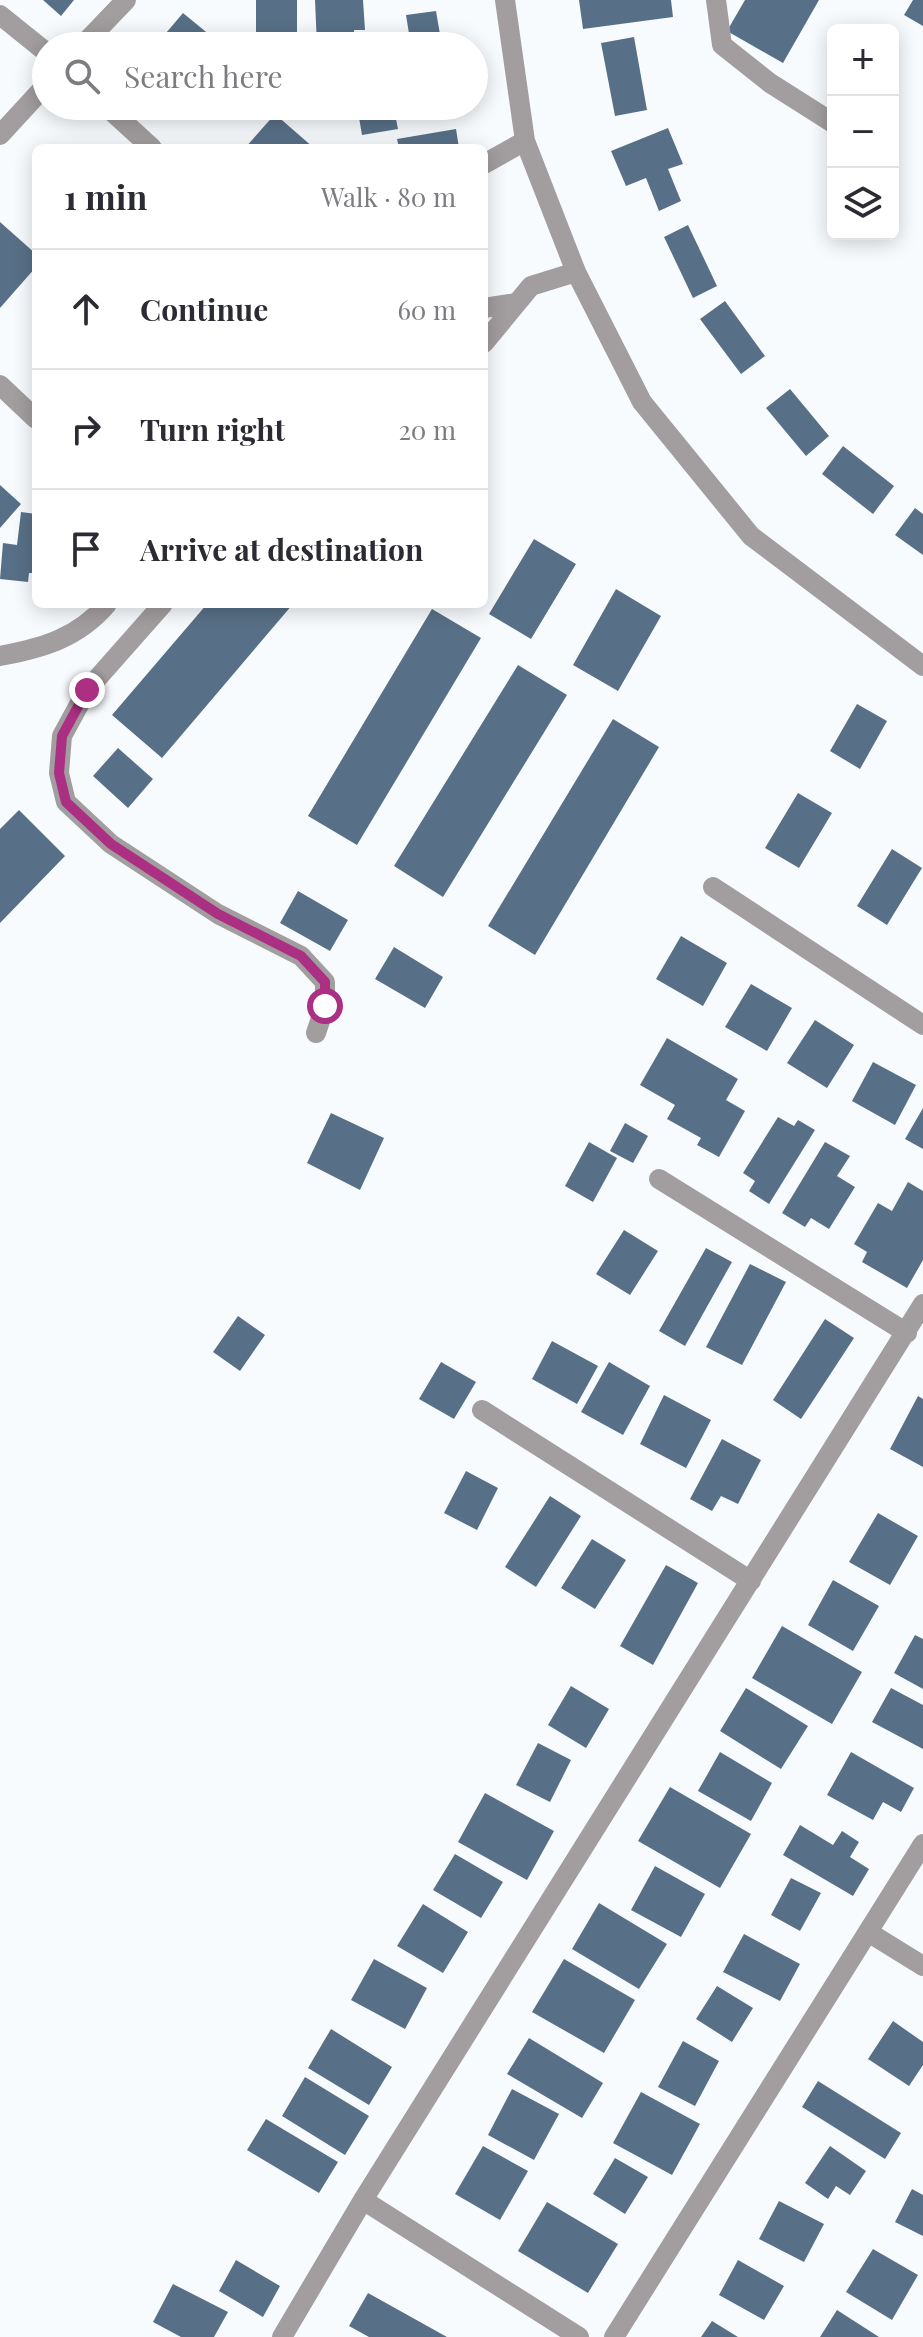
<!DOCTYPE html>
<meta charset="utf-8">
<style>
:root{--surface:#fff;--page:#f7f7f7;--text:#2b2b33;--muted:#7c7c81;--line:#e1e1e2}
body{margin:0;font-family:"Playfair Display",serif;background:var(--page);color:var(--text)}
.controls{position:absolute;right:24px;top:24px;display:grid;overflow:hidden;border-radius:12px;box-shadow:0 4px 20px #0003}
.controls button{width:72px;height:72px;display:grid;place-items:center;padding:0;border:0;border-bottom:2px solid var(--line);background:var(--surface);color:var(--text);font:40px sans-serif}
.stop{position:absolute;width:24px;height:24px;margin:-18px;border:6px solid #ab2f82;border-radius:50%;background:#fff}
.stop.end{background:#ab2f82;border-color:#fff;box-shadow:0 2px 8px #0008}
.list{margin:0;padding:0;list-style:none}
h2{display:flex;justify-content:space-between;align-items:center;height:104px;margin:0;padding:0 32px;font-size:34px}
h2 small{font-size:26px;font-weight:400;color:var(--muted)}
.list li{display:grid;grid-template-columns:52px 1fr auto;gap:24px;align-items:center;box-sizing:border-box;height:120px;padding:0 32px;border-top:2px solid var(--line)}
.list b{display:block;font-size:30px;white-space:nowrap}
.list em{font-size:26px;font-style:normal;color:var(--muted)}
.icon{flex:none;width:44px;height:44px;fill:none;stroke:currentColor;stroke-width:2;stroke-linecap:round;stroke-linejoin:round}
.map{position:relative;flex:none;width:923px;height:2337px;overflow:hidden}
.search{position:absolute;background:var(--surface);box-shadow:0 4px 20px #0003;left:32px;top:32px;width:456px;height:88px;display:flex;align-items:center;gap:20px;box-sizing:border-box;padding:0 28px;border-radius:44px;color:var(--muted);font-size:30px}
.panel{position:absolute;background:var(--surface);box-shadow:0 4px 20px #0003;left:32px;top:144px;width:456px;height:464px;border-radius:12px}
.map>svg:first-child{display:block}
.building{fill:#587087}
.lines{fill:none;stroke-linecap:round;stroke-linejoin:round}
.minor{stroke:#a29d9e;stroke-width:20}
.route{stroke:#ab2f82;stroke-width:10}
</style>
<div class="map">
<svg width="923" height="2337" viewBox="0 0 923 2337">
<rect width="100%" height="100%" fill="#f8fbfe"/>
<path class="building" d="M43 0H74L61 16Z
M256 0H297V46H268V33H256Z
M315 0H363L365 30H354L355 43 317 46Z
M579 0H671L673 17 583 29Z
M745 0H819L783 63 727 31Z
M913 0H923V26L904 15Z
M436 11 442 46H411L406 15Z
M183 13 211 36 203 46H155Z
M634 37 647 110 615 116 601 43Z
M357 106H427L428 107 395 114 398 129 362 135Z
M275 114 314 148H245Z
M668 128 683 164 668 169 681 201 659 211 646 178 626 186 611 151Z
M456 129 459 148H399L397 139Z
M0 222 36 254V267L0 308Z
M688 225 717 286 693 298 664 237Z
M725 301 765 356 741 374 700 319Z
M790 389 829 436 806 456 766 408Z
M843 446 894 486 873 514 822 474Z
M0 485 21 504 0 528Z
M915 508 923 514V555L895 535Z
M21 512 36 514V573H29L28 582 0 579 3 543 17 545Z
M534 539 576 564 531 639 489 614Z
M616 589 661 616 618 691 573 665Z
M207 604H293L162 758 112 715Z
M432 609 481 638 357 845 308 816Z
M518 665 567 695 443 897 394 866Z
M857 704 887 721 860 769 830 751Z
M613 719 659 747 535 955 488 926Z
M118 748 153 779 128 808 93 776Z
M798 793 832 813 799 868 765 848Z
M19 810 65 856 0 923V829Z
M892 849 922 868 887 925 857 906Z
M298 891 348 920 330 951 280 923Z
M681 936 727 963 703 1006 656 979Z
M394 947 443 977 425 1008 375 979Z
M751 984 792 1008 767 1051 725 1027Z
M815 1020 854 1045 827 1088 787 1063Z
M667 1038 738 1079 726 1100 745 1111 719 1157 697 1145 701 1138 667 1119 675 1105 640 1085Z
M873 1062 916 1085 895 1125 852 1101Z
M923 1108V1149L905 1139Z
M331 1113 384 1138 360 1190 307 1163Z
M778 1117 794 1126 798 1120 815 1130 769 1204 749 1191 755 1181 743 1173Z
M625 1123 648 1136 633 1163 610 1151Z
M589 1142 617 1158 593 1202 565 1186Z
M825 1142 850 1156 837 1176 855 1187 829 1229 811 1218 805 1227 782 1213Z
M908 1182 923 1191V1260L907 1288 862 1262 867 1252 854 1244 878 1203 892 1211Z
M624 1230 658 1251 630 1295 596 1274Z
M706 1248 732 1262 685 1346 659 1331Z
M750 1264 786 1282 742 1365 706 1347Z
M238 1316 265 1335 240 1371 213 1352Z
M825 1319 854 1338 801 1419 773 1400Z
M552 1341 598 1366 577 1404 532 1379Z
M441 1362 476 1382 454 1419 419 1399Z
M609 1362 650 1386 623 1435 581 1412Z
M664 1395 711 1420 686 1468 640 1444Z
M918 1396 923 1399V1467L890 1449Z
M722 1439 761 1460 738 1504 721 1496 712 1511 690 1499Z
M466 1471 498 1488 477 1530 444 1513Z
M550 1496 581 1516 536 1587 505 1567Z
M878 1513 918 1536 890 1585 849 1562Z
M592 1539 626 1560 595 1609 561 1588Z
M666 1565 698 1583 653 1665 620 1646Z
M833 1580 879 1606 853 1651 808 1625Z
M782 1626 862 1672 832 1724 752 1678Z
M915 1635 923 1639V1689L894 1673Z
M571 1686 609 1709 586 1748 548 1725Z
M746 1688 808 1726 781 1769 720 1731Z
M891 1688 923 1705V1749L872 1722Z
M538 1743 571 1760 550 1802 516 1785Z
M720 1752 772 1783 751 1821 698 1791Z
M851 1752 914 1788 901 1812 883 1802 873 1820 827 1795Z
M670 1787 751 1834 720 1888 638 1841Z
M485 1793 554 1831 527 1880 458 1842Z
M800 1825 833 1845 842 1831 859 1842 850 1857 869 1869 853 1896 783 1855Z
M455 1854 503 1882 481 1918 433 1890Z
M655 1866 705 1894 681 1937 631 1910Z
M791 1878 821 1893 800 1931 771 1915Z
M599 1903 667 1944 639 1989 572 1949Z
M423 1904 468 1932 443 1973 397 1946Z
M744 1934 800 1964 780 2001 723 1972Z
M374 1959 427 1988 405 2029 351 2000Z
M564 1959 635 2000 604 2053 532 2012Z
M717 1986 753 2008 732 2042 696 2019Z
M893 2021 923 2042V2065L909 2086 868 2059Z
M331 2029 392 2067 369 2105 308 2068Z
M529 2038 603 2083 582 2118 507 2074Z
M683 2041 719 2061 695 2106 658 2087Z
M305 2077 369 2116 345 2155 282 2116Z
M818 2081 901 2133 885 2159 802 2107Z
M512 2089 559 2114 534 2160 488 2135Z
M641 2092 700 2124 672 2175 613 2143Z
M266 2119 338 2162 319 2193 247 2150Z
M483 2146 528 2171 500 2220 455 2194Z
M830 2146 866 2171 850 2195 836 2186 828 2199 805 2183Z
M615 2158 648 2177 625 2214 593 2194Z
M912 2189 923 2195V2236L895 2222Z
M779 2201 824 2224 804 2262 759 2239Z
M547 2202 618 2244 588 2293 518 2251Z
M873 2249 918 2275 892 2320 846 2292Z
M236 2260 280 2286 263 2317 219 2291Z
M738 2260 784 2286 764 2320 719 2295Z
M173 2284 228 2312 214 2337H181L153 2322Z
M368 2293 447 2337H369L349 2326Z
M837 2310 879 2337H820Z
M712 2321 738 2337H701Z"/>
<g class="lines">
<path class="minor" d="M505 0 525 141 576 272 642 402 751 536 923 666
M716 0 722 45 770 83 833 123
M0 15 46 52
M82 46 126 0
M106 106 152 148
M0 135 46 85
M484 164 525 141
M484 308 516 303
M484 343 531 286 576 272
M0 385 36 419
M163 604 87 690 62 736 59 773 66 802 111 844 218 914 301 956 325 982V1006L316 1033
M0 656C43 648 78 638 107 604
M713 887 923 1025
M659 1179 907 1333
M482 1410 751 1581
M868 1932 923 1966
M363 2200 579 2337
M282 2337 363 2200 923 1304
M614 2337 923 1844"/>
</g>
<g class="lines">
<path class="route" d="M87 690 62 736 59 773 66 802 111 844 218 914 301 956 325 982V1006"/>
</g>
</svg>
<div class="controls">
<button>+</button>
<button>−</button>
<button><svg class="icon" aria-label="layers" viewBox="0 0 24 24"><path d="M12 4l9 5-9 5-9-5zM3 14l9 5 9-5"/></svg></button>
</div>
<div class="stop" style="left:325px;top:1006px"></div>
<div class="stop end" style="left:87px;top:690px"></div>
<div class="search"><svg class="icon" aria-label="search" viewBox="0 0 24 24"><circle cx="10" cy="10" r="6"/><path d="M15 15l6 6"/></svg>Search here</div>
<section class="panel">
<h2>1 min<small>Walk · 80 m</small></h2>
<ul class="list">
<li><svg class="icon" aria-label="ahead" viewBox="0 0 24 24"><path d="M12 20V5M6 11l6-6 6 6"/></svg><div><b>Continue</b></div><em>60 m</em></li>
<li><svg class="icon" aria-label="right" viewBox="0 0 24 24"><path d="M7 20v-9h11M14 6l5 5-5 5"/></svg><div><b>Turn right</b></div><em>20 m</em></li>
<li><svg class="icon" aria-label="arrive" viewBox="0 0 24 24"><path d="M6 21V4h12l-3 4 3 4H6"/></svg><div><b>Arrive at destination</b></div></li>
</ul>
</section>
</div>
